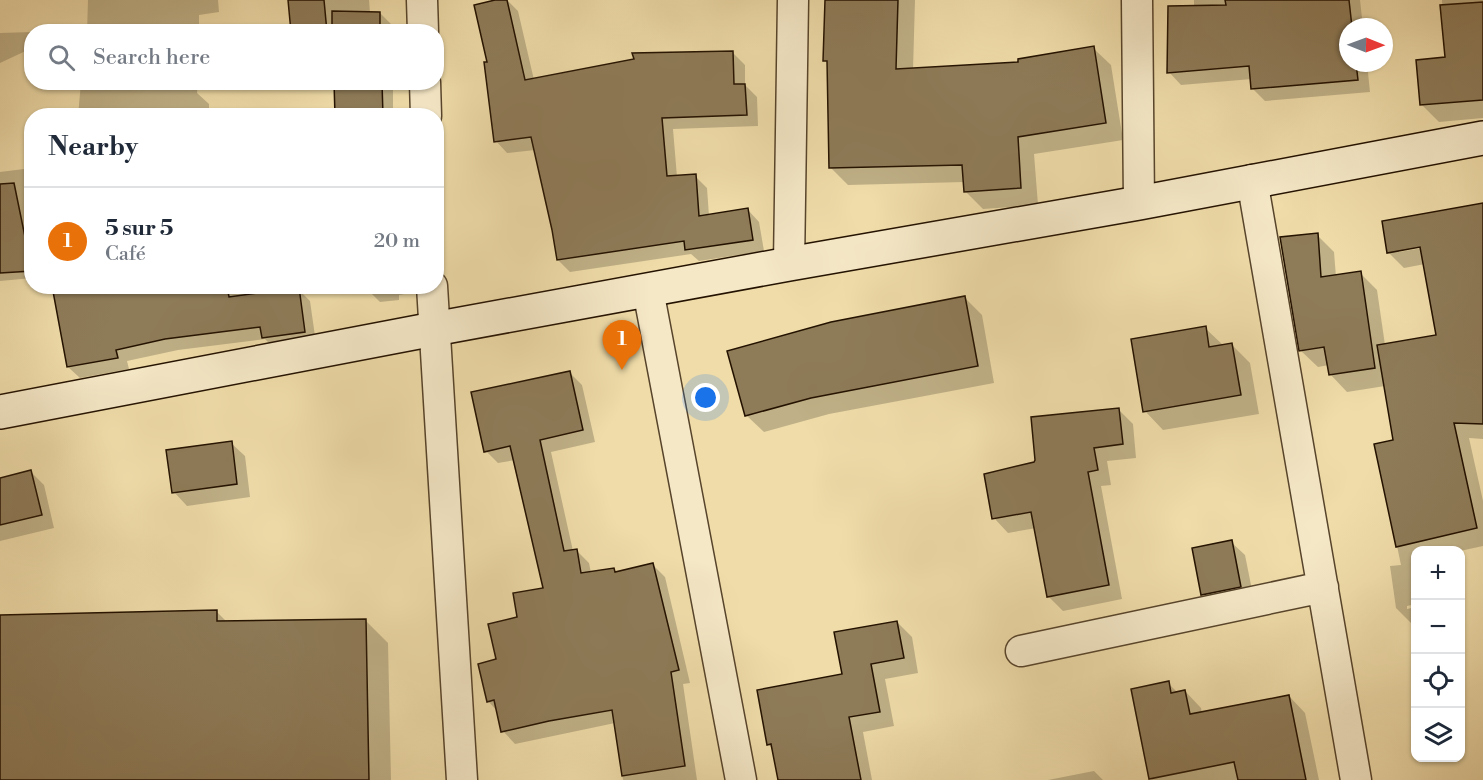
<!DOCTYPE html>
<meta charset="utf-8">
<style>
:root{--surface:#fff;--page:#f2f2f3;--text:#1f2937;--muted:#747a83;--line:#e0e1e3;--accent:#db2777}
body{margin:0;font-family:"Libre Bodoni",serif;background:var(--page);color:var(--text)}
.controls{position:absolute;right:18px;bottom:18px;display:grid;overflow:hidden;border-radius:12px;box-shadow:0 2px 4px #0004}
.controls button{width:54px;height:54px;display:grid;place-items:center;padding:0;border:0;border-bottom:2px solid var(--line);background:var(--surface);color:var(--text);font:30px sans-serif}
.compass{position:absolute;left:1339px;top:18px;width:54px;height:54px;border-radius:50%;background:var(--surface);box-shadow:0 2px 4px #0004;rotate:91deg}
.you{position:absolute;left:706px;top:398px;width:21px;height:21px;margin:-15px;border:4px solid #fff;border-radius:50%;background:#1a73e8;box-shadow:0 0 0 9px #1a73e833}
.badge{display:grid;place-items:center;width:39px;height:39px;border-radius:50%;background:var(--accent);color:#fff;font-size:20px;font-weight:700}
.pin{position:absolute;translate:-50% -50px;filter:drop-shadow(0 2px 3px #0008)}
.pin::after{content:'';position:absolute;top:32px;width:21px;height:18px;background:inherit;clip-path:polygon(0 0,100% 0,50% 100%)}
.list{margin:0;padding:0;list-style:none}
h2{display:flex;justify-content:space-between;align-items:center;height:78px;margin:0;padding:0 24px;font-size:26px}
h2 small{font-size:20px;font-weight:400;color:var(--muted)}
.list li{display:grid;grid-template-columns:39px 1fr auto;gap:18px;align-items:center;box-sizing:border-box;height:108px;padding:0 24px;border-top:2px solid var(--line)}
.list b{display:block;font-size:22px;white-space:nowrap}
.list p{margin:0;font-size:20px;white-space:nowrap;color:var(--muted)}
.list em{font-size:20px;font-style:normal;color:var(--muted)}
.icon{flex:none;width:33px;height:33px;fill:none;stroke:currentColor;stroke-width:2;stroke-linecap:round;stroke-linejoin:round}
.map{position:relative;flex:none;width:1483px;height:780px;overflow:hidden}
.search{position:absolute;background:var(--surface);box-shadow:0 2px 4px #0004;left:24px;top:24px;width:420px;height:66px;display:flex;align-items:center;gap:15px;box-sizing:border-box;padding:0 21px;border-radius:24px;color:var(--muted);font-size:22px}
.panel{position:absolute;background:var(--surface);box-shadow:0 2px 4px #0004;left:24px;top:108px;width:420px;height:186px;border-radius:24px}
.map>svg:first-child{display:block}
.shadow{fill:#0003;fill-rule:evenodd}
.building{fill:#8e7b58;stroke:#241201;stroke-width:1.5}
.lines{fill:none;stroke-linecap:round;stroke-linejoin:round}
.street-casing{stroke:#57442b;stroke-width:33}
.secondary-casing{stroke:#241201;stroke-width:36}
.street{stroke:#f5e8c7;stroke-width:30}
.secondary{stroke:#f5e8c7;stroke-width:33}
</style>
<div class="map">
<svg width="1483" height="780" viewBox="0 0 1483 780">
<rect width="100%" height="100%" fill="#efdca9"/>
<filter id="stains"><feTurbulence type="fractalNoise" baseFrequency=".00333" numOctaves="4"/><feColorMatrix values="0 0 0 0 .2 0 0 0 0 .09 0 0 0 0 .02 0 0 0 .5 -.17"/></filter>
<radialGradient id="worn" r=".72"><stop offset=".6" stop-color="#630" stop-opacity="0"/><stop offset="1" stop-color="#630" stop-opacity=".3"/></radialGradient>
<path class="shadow" d="M88 0H218L219 12 199 15V32H87Z
M289 0H369L370 13H380L392 25V32H292Z
M502 0H507L518 11 534 80 733 53 745 65V85L757 97 758 126 673 129 677 177 695 176 707 188 709 216 748 210 759 222 764 251 699 261 691 254 570 272 558 260 554 230 535 150 507 153 496 141 489 63Z
M827 0H915L913 70 1020 63 1093 48 1111 65 1123 140 1034 154 1038 205 983 209 966 192 965 182 848 185 831 168 829 64 825 60Z
M1194 0H1360L1363 27H1348V63H1367L1370 92 1265 101 1253 89 1252 79 1181 85 1169 72 1194 7Z
M1442 0H1483V118L1439 122 1422 105 1446 58Z
M32 32V48L0 63V33Z
M81 82H198L197 93 209 104V116H78Z
M335 82H390L393 85V116H336Z
M32 168V231L26 232 32 239V278L0 281V172Z
M1483 204V439L1469 438 1483 501V546L1460 551 1416 550V604L1407 606V609L1416 607V623L1412 624 1396 608 1390 566 1401 565 1376 446 1394 441 1385 386 1347 392 1330 374 1329 365 1318 367 1300 350 1317 235 1334 252 1336 277 1360 273 1377 290 1385 345 1437 336 1425 264 1404 268 1388 252ZM1427 244 1428 247 1399 252V249Z
M53 286H279L280 292 298 289 310 301 316 343 275 349 265 339 178 350 127 361 129 369 80 378 68 367Z
M368 286H409L410 293 399 295V300L380 302 368 290Z
M965 298 982 315 994 383 829 414 764 432 746 415Z
M1205 328 1224 346 1232 345 1250 363 1259 414 1163 430 1145 411Z
M569 372 582 385 595 442 551 452 573 551H577L589 563 591 573 613 570 617 573 652 564 665 577 690 683 683 684 697 780H623L615 723 515 744 503 731 498 712 488 701 498 661 519 618 545 589 515 460 498 463 486 451Z
M1118 409 1133 424 1136 458 1107 461 1111 485 1101 486 1122 599 1063 611 1049 597 1036 528 1008 533 994 518 1035 463Z
M231 443 245 456 250 497 187 506 174 492Z
M30 471 44 485 54 528 0 541V479Z
M1231 542 1245 555 1254 600 1216 608 1203 594Z
M216 611 228 623 365 620 388 643 391 780H0V617Z
M897 622 912 637 918 673 885 679 894 726 863 732 872 780H779L773 749 768 744 843 675Z
M1168 683 1178 693 1185 691 1201 708 1202 713 1289 696 1305 713 1319 780H1152L1150 778Z
M1094 771 1103 780H1048Z"/>
<path class="building" d="M288 0H324L327 32H291Z
M495 0H507L525 80 634 59 632 53 733 51 734 84H745L747 115 662 118 667 176 696 174 699 216 748 208 753 240 685 250 684 241 557 260 552 230 531 137 494 142 484 62H487L474 5Z
M825 0H898L896 69 1018 62V59L1094 46 1106 123 1018 137 1021 188 964 192 962 165 829 168 827 61H823Z
M1225 0H1349L1352 27H1348V63H1356L1358 80 1251 89 1249 66 1167 73 1168 6 1226 5Z
M1483 2V100L1420 105 1416 60 1445 57 1440 5Z
M332 11 380 12V32H332Z
M334 82H382L383 116H335Z
M14 183 32 271 0 273V184Z
M1483 203V424L1454 423 1477 528 1396 547 1374 444 1393 440 1377 345 1436 335 1420 247 1387 253 1382 221Z
M1318 233 1321 277 1361 271 1375 368 1329 375 1324 347 1299 351 1280 237Z
M52 286H227L229 297 299 287 305 332 262 338 260 327 165 339 116 350 118 358 67 367Z
M965 296 978 366 811 398 745 416 727 351 831 322Z
M1206 326 1209 347 1232 343 1241 395 1143 412 1131 339Z
M570 371 583 430 540 440 564 551 577 549 581 573 614 568 615 572 653 563 679 670 671 672 685 766 622 776 612 710 549 721 501 732 494 700 487 702 478 664 496 659 488 624 517 617 513 593 543 588 510 446 484 452 471 392Z
M1119 408 1123 444 1094 448 1098 470 1088 472 1109 585 1047 597 1031 512 992 519 984 474 1034 462 1035 460 1031 417Z
M232 441 237 484 172 493 166 450Z
M31 470 42 515 0 525V478Z
M1232 540 1241 587 1201 595 1192 548Z
M217 610V621L366 619 369 780H0V615Z
M897 621 904 658 871 664 880 712 849 717 861 780H778L771 744 767 745 757 690 842 674 834 632Z
M1169 681 1171 693 1185 690 1190 714 1289 695 1306 780H1238L1234 762 1149 779 1131 689Z"/>
<g class="lines">
<g class="street-casing">
<path id="street" d="M422 0 423 32
M1137 0 1139 203
M425 82 426 116
M1252 180 1356 780
M789 264 793 0
M432 286 462 780
M648 290 741 780
M1021 651 1323 587"/>
</g>
<g class="secondary-casing">
<path id="secondary" d="M0 412 434 329 789 264 1139 203 1483 138"/>
</g>
<use href="#street" class="street"/>
<use href="#secondary" class="secondary"/>
</g>
<rect width="100%" height="100%" filter="url(#stains)"/>
<rect width="100%" height="100%" fill="url(#worn)"/>
</svg>
<div class="controls">
<button>+</button>
<button>−</button>
<button><svg class="icon" aria-label="locate" viewBox="0 0 24 24"><circle cx="12" cy="12" r="6"/><path d="M12 2v4M12 18v4M2 12h4M18 12h4"/></svg></button>
<button><svg class="icon" aria-label="layers" viewBox="0 0 24 24"><path d="M12 4l9 5-9 5-9-5zM3 14l9 5 9-5"/></svg></button>
</div>
<svg class="compass" viewBox="-18 -18 36 36"><path d="M0-13l5 13h-10z" fill="#e53935"/><path d="M0 13l5-13h-10z" fill="#747a83"/></svg>
<div class="you"></div>
<div class="pin badge" style="left:622px;top:370px;background:#e8710a">1</div>
<div class="search"><svg class="icon" aria-label="search" viewBox="0 0 24 24"><circle cx="10" cy="10" r="6"/><path d="M15 15l6 6"/></svg>Search here</div>
<section class="panel">
<h2>Nearby<small></small></h2>
<ul class="list">
<li><span class="badge" style="background:#e8710a">1</span><div><b>5 sur 5</b><p>Café</p></div><em>20 m</em></li>
</ul>
</section>
</div>
